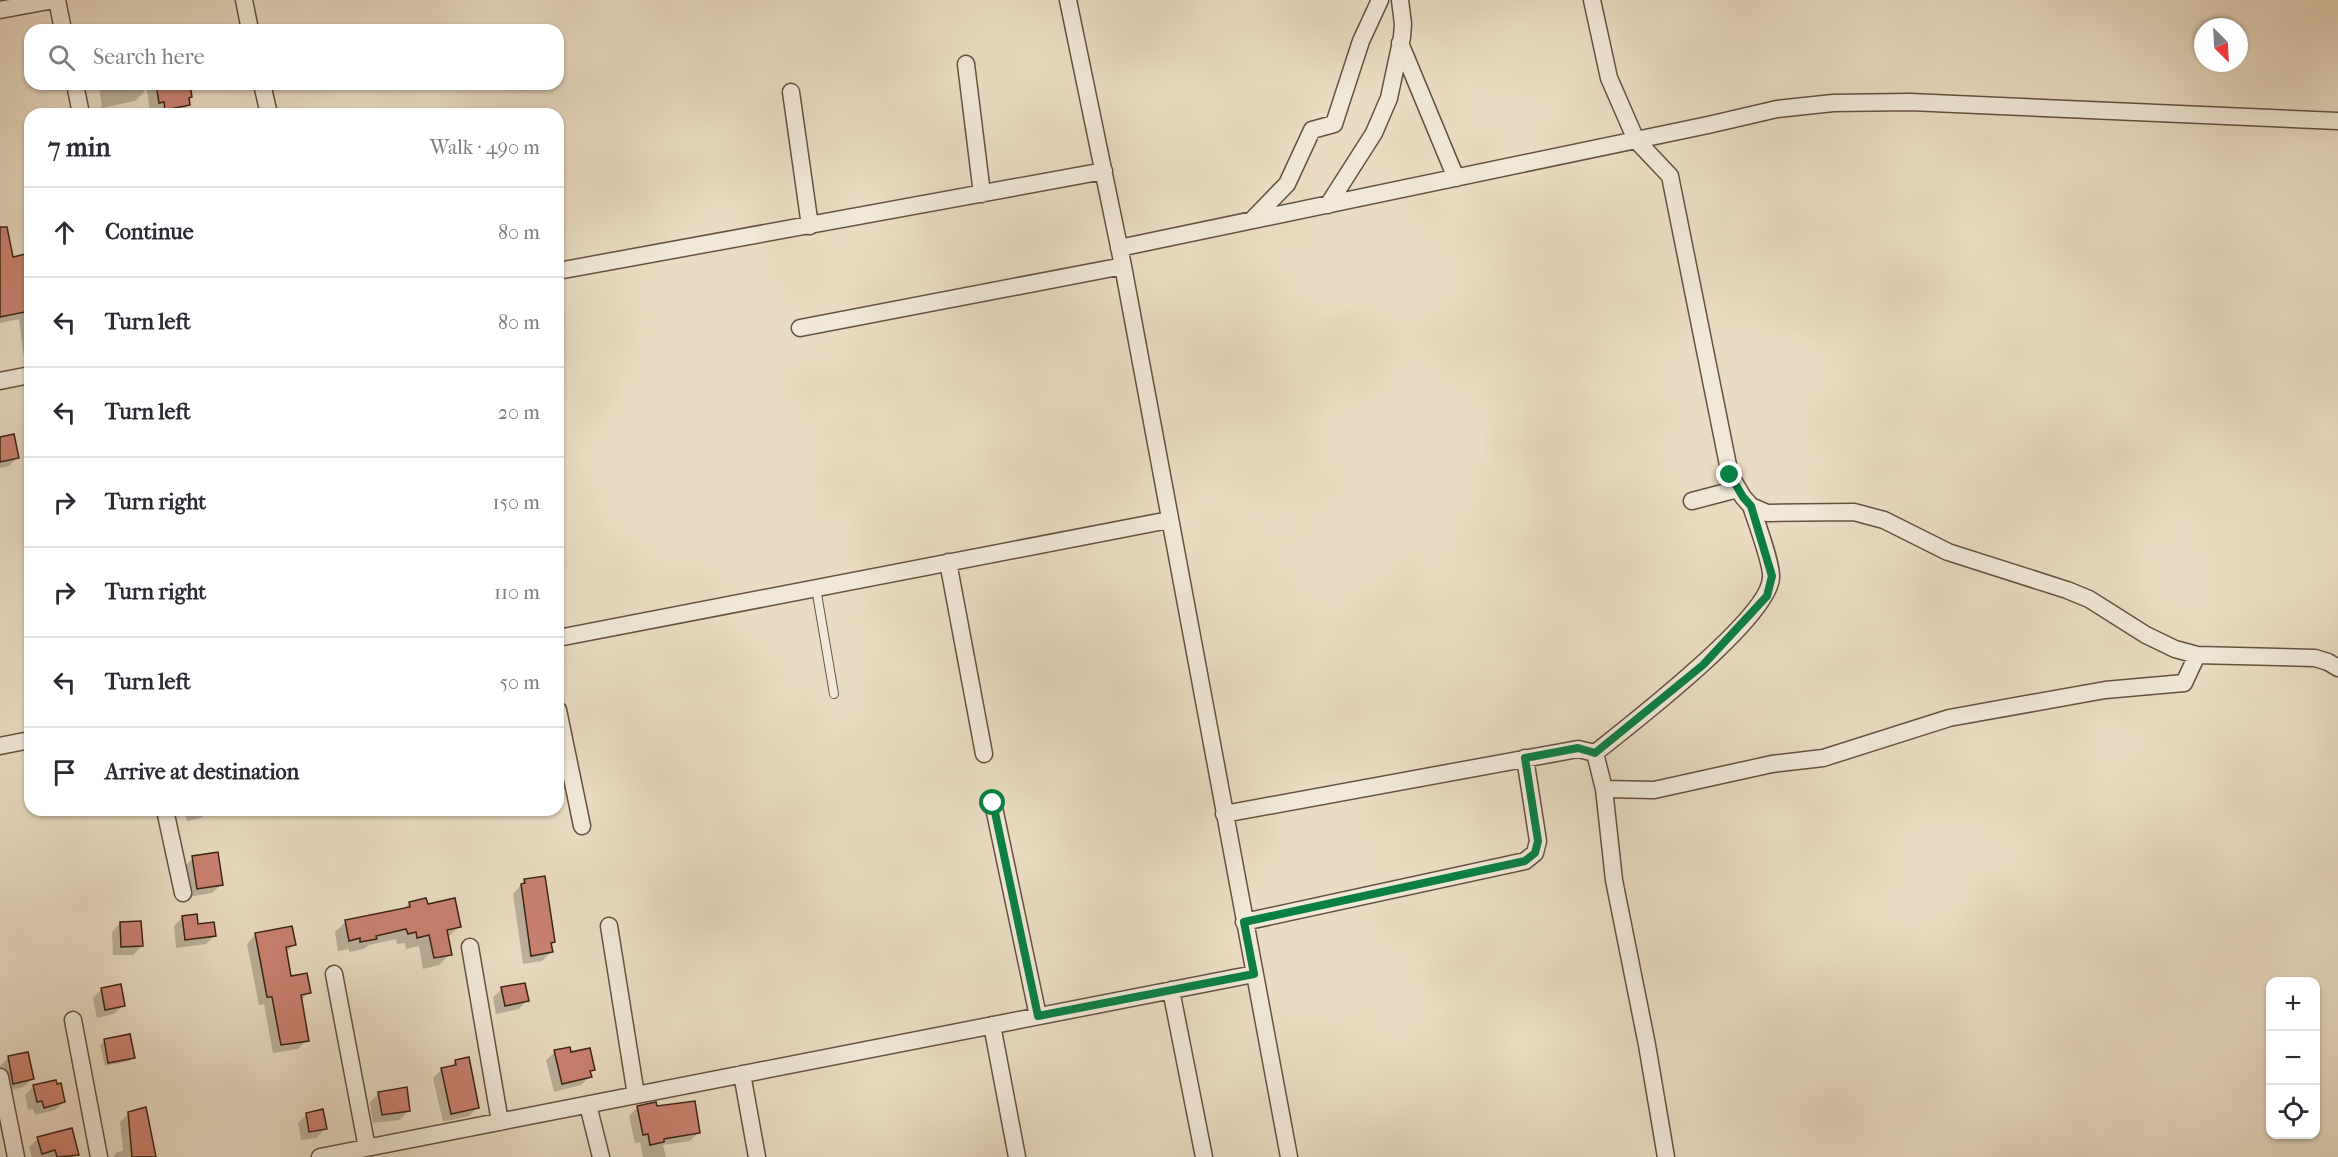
<!DOCTYPE html>
<meta charset="utf-8">
<style>
:root{--surface:#fff;--page:#f2f2f3;--text:#2b2b33;--muted:#7c7c81;--line:#e1e1e2}
body{margin:0;font-family:"IM FELL French Canon",serif;background:var(--page);color:var(--text)}
.controls{position:absolute;right:18px;bottom:18px;display:grid;overflow:hidden;border-radius:12px;box-shadow:0 2px 4px #0004}
.controls button{width:54px;height:54px;display:grid;place-items:center;padding:0;border:0;border-bottom:2px solid var(--line);background:var(--surface);color:var(--text);font:30px sans-serif}
.compass{position:absolute;left:2194px;top:18px;width:54px;height:54px;border-radius:50%;background:var(--surface);box-shadow:0 2px 4px #0004;rotate:156deg}
.stop{position:absolute;width:18px;height:18px;margin:-14px;border:4px solid #0b8043;border-radius:50%;background:#fff}
.stop.end{background:#0b8043;border-color:#fff;box-shadow:0 2px 6px #0008}
.list{margin:0;padding:0;list-style:none}
h2{display:flex;justify-content:space-between;align-items:center;height:78px;margin:0;padding:0 24px;font-size:26px}
h2 small{font-size:20px;font-weight:400;color:var(--muted)}
.list li{display:grid;grid-template-columns:39px 1fr auto;gap:18px;align-items:center;box-sizing:border-box;height:90px;padding:0 24px;border-top:2px solid var(--line)}
.list b{display:block;font-size:22px;white-space:nowrap}
.list em{font-size:20px;font-style:normal;color:var(--muted)}
.icon{flex:none;width:33px;height:33px;fill:none;stroke:currentColor;stroke-width:2;stroke-linecap:round;stroke-linejoin:round}
.map{position:relative;flex:none;width:2338px;height:1157px;overflow:hidden}
.search{position:absolute;background:var(--surface);box-shadow:0 2px 4px #0004;left:24px;top:24px;width:540px;height:66px;display:flex;align-items:center;gap:15px;box-sizing:border-box;padding:0 21px;border-radius:18px;color:var(--muted);font-size:22px}
.panel{position:absolute;background:var(--surface);box-shadow:0 2px 4px #0004;left:24px;top:108px;width:540px;height:708px;border-radius:18px}
.map>svg:first-child{display:block}
.shadow{fill:#0003}
.building{fill:#ca8270;stroke:#392315;stroke-width:1.5}
.lines{fill:none;stroke-linecap:round;stroke-linejoin:round}
.lane-casing{stroke:#655140;stroke-width:10}
.street-casing{stroke:#655140;stroke-width:19}
.lane{stroke:#f1e8d7;stroke-width:8}
.street{stroke:#f1e8d7;stroke-width:16}
.route{stroke:#0b8043;stroke-width:8}
</style>
<div class="map">
<svg width="2338" height="1157" viewBox="0 0 2338 1157">
<rect width="100%" height="100%" fill="#eadcc2"/>
<filter id="stains"><feTurbulence type="fractalNoise" baseFrequency=".00333" numOctaves="4"/><feColorMatrix values="0 0 0 0 .2 0 0 0 0 .09 0 0 0 0 .02 0 0 0 .5 -.17"/></filter>
<radialGradient id="worn" r=".72"><stop offset=".6" stop-color="#630" stop-opacity="0"/><stop offset="1" stop-color="#630" stop-opacity=".3"/></radialGradient>
<path class="shadow" d="M99 84H143L144 92 135 101 102 108Z
M154 84H188L191 97 188 100 189 105 177 114H156L155 110 150 111 147 91Z
M0 247 12 259 30 255V358H24L19 319 0 323Z
M0 439 17 457 9 466 0 468Z
M184 810H212L201 818 187 821Z
M193 858 221 885 212 893 189 897 184 867Z
M525 880 553 942 550 945 551 952 542 961 523 964 513 894Z
M410 903 426 905 460 926 447 938 450 954 439 965 423 969 419 946 406 949 405 943 397 944 396 939 369 945 364 949 349 952V949L338 951 335 932 346 921 403 909Z
M182 918 197 925 214 936 206 944 176 948 174 926Z
M120 923 142 946 133 955H113L112 932Z
M255 935 294 945 285 953 290 978 309 992 300 1001 307 1040 298 1049 273 1053 264 1004 259 1005 247 944Z
M102 989 123 1006 114 1014 97 1018 93 998Z
M502 989 527 1000 519 1009 496 1014 493 997Z
M104 1041 133 1057 129 1061 105 1066 100 1045Z
M555 1052 570 1054 593 1069 589 1073 590 1076 581 1085 554 1092 546 1060Z
M8 1058 32 1079 23 1087 5 1092 0 1066Z
M456 1061 478 1107 469 1116 443 1122 433 1078 442 1069 449 1068Z
M55 1081 64 1102 55 1110 35 1115 33 1109 28 1110 25 1095 33 1087Z
M379 1093 408 1111 400 1120 373 1123 370 1102Z
M638 1107 656 1108 698 1133 690 1141 663 1145 666 1157H643L640 1142 635 1143 629 1116Z
M129 1113 155 1157H113L117 1152 123 1151 120 1122Z
M307 1114 325 1129 316 1138 301 1140 298 1123Z
M38 1139 78 1154 75 1157H32L29 1147Z"/>
<path class="building" d="M156 84H190L192 97 189 98 190 105 165 110 164 102 159 103Z
M0 227H7L13 257 30 253V311L0 317Z
M14 434 19 458 0 462V437Z
M218 852 223 885 197 889 192 856Z
M545 876 555 942 551 943 553 952 531 956 521 884 525 883 524 879Z
M426 898 428 904 455 898 461 927 447 930 452 955 434 958 429 935 417 938 416 932 408 934 406 929 376 936 377 939 360 942V938L349 941 345 920 410 907 409 902Z
M197 914 198 924 214 922 216 936 185 940 182 916Z
M141 921 143 946 121 947 120 922Z
M292 926 296 945 286 947 291 976 307 973 311 993 301 995 309 1041 281 1045 272 997H267L255 933Z
M525 983 529 1001 505 1006 501 987Z
M121 984 125 1006 105 1010 101 988Z
M130 1034 135 1058 108 1063 104 1039Z
M570 1047 571 1052 590 1048 595 1070 590 1071 592 1077 562 1084 554 1050Z
M28 1052 34 1079 13 1084 8 1056Z
M469 1057 479 1108 451 1114 441 1068 456 1065 455 1060Z
M56 1080 57 1084 61 1083 65 1102 44 1108 42 1101 37 1102 33 1085Z
M407 1087 410 1111 382 1115 378 1092Z
M695 1101 700 1133 664 1139V1142L650 1145 648 1134 643 1135 637 1106 656 1102 657 1106Z
M146 1107 156 1157H132L128 1112Z
M323 1109 327 1129 309 1132 306 1113Z
M72 1128 79 1155 57 1157 55 1150 42 1154 37 1137Z"/>
<g class="lines">
<g class="lane-casing">
<path id="lane" d="M816 588 834 694"/>
</g>
<g class="street-casing">
<path id="street" d="M57 0 63 30
M244 0 250 30
M1068 0 1123 266 1289 1157
M1592 0 1609 78 1636 140 1670 176 1730 475 1743 497 1751 506 1767 513 1854 512 1884 520 1948 552 2067 590 2089 599 2146 635 2175 649 2197 655 2315 658 2328 662 2338 668
M0 10 54 0
M1400 43 1456 178
M966 64 982 194
M75 84 81 114
M262 84 269 114
M791 92 810 226
M1328 205 1374 133 1389 98 1402 37 1403 24 1400 0
M1252 220 1287 184 1312 130 1334 124 1361 41 1380 0
M1119 248 1708 125 1777 109 1833 103 1910 102 2338 121
M558 271 1104 171
M800 328 1123 266
M0 381 30 375
M1692 501 1738 489
M948 562 984 754
M558 638 1169 520
M558 710 582 826
M0 746 30 740
M1595 753C1630 725 1771 617 1771 577 1772 564 1756 521 1751 506
M1604 789 1654 790 1772 764 1823 758 1949 718 2105 690 2184 683 2197 655
M993 803 1038 1016
M165 810 183 893
M1224 814 1578 749 1595 753 1604 789 1614 880 1647 1045 1666 1157
M1244 922 1525 861 1535 853 1538 841 1525 758
M609 926 636 1095
M470 947 500 1122
M334 974 367 1148
M1171 990 1204 1157
M73 1020 99 1157
M992 1025 1017 1157
M742 1074 757 1157
M0 1077 16 1157
M588 1105 601 1157
M320 1157 1254 974"/>
</g>
<use href="#lane" class="lane"/>
<use href="#street" class="street"/>
</g>
<g class="lines">
<path class="route" d="M993 803 1038 1016 1254 974 1244 922 1525 861 1535 853 1538 841 1525 758 1578 748 1595 753 1703 665 1767 596 1772 576 1751 506 1743 497 1730 475"/>
</g>
<rect width="100%" height="100%" filter="url(#stains)"/>
<rect width="100%" height="100%" fill="url(#worn)"/>
</svg>
<div class="controls">
<button>+</button>
<button>−</button>
<button><svg class="icon" aria-label="locate" viewBox="0 0 24 24"><circle cx="12" cy="12" r="6"/><path d="M12 2v4M12 18v4M2 12h4M18 12h4"/></svg></button>
</div>
<svg class="compass" viewBox="-18 -18 36 36"><path d="M0-13l5 13h-10z" fill="#e53935"/><path d="M0 13l5-13h-10z" fill="#7c7c81"/></svg>
<div class="stop" style="left:993px;top:803px"></div>
<div class="stop end" style="left:1730px;top:475px"></div>
<div class="search"><svg class="icon" aria-label="search" viewBox="0 0 24 24"><circle cx="10" cy="10" r="6"/><path d="M15 15l6 6"/></svg>Search here</div>
<section class="panel">
<h2>7 min<small>Walk · 490 m</small></h2>
<ul class="list">
<li><svg class="icon" aria-label="ahead" viewBox="0 0 24 24"><path d="M12 20V5M6 11l6-6 6 6"/></svg><div><b>Continue</b></div><em>80 m</em></li>
<li><svg class="icon" aria-label="left" viewBox="0 0 24 24"><path d="M17 20v-9H6M10 6l-5 5 5 5"/></svg><div><b>Turn left</b></div><em>80 m</em></li>
<li><svg class="icon" aria-label="left" viewBox="0 0 24 24"><path d="M17 20v-9H6M10 6l-5 5 5 5"/></svg><div><b>Turn left</b></div><em>20 m</em></li>
<li><svg class="icon" aria-label="right" viewBox="0 0 24 24"><path d="M7 20v-9h11M14 6l5 5-5 5"/></svg><div><b>Turn right</b></div><em>150 m</em></li>
<li><svg class="icon" aria-label="right" viewBox="0 0 24 24"><path d="M7 20v-9h11M14 6l5 5-5 5"/></svg><div><b>Turn right</b></div><em>110 m</em></li>
<li><svg class="icon" aria-label="left" viewBox="0 0 24 24"><path d="M17 20v-9H6M10 6l-5 5 5 5"/></svg><div><b>Turn left</b></div><em>50 m</em></li>
<li><svg class="icon" aria-label="arrive" viewBox="0 0 24 24"><path d="M6 21V4h12l-3 4 3 4H6"/></svg><div><b>Arrive at destination</b></div></li>
</ul>
</section>
</div>
